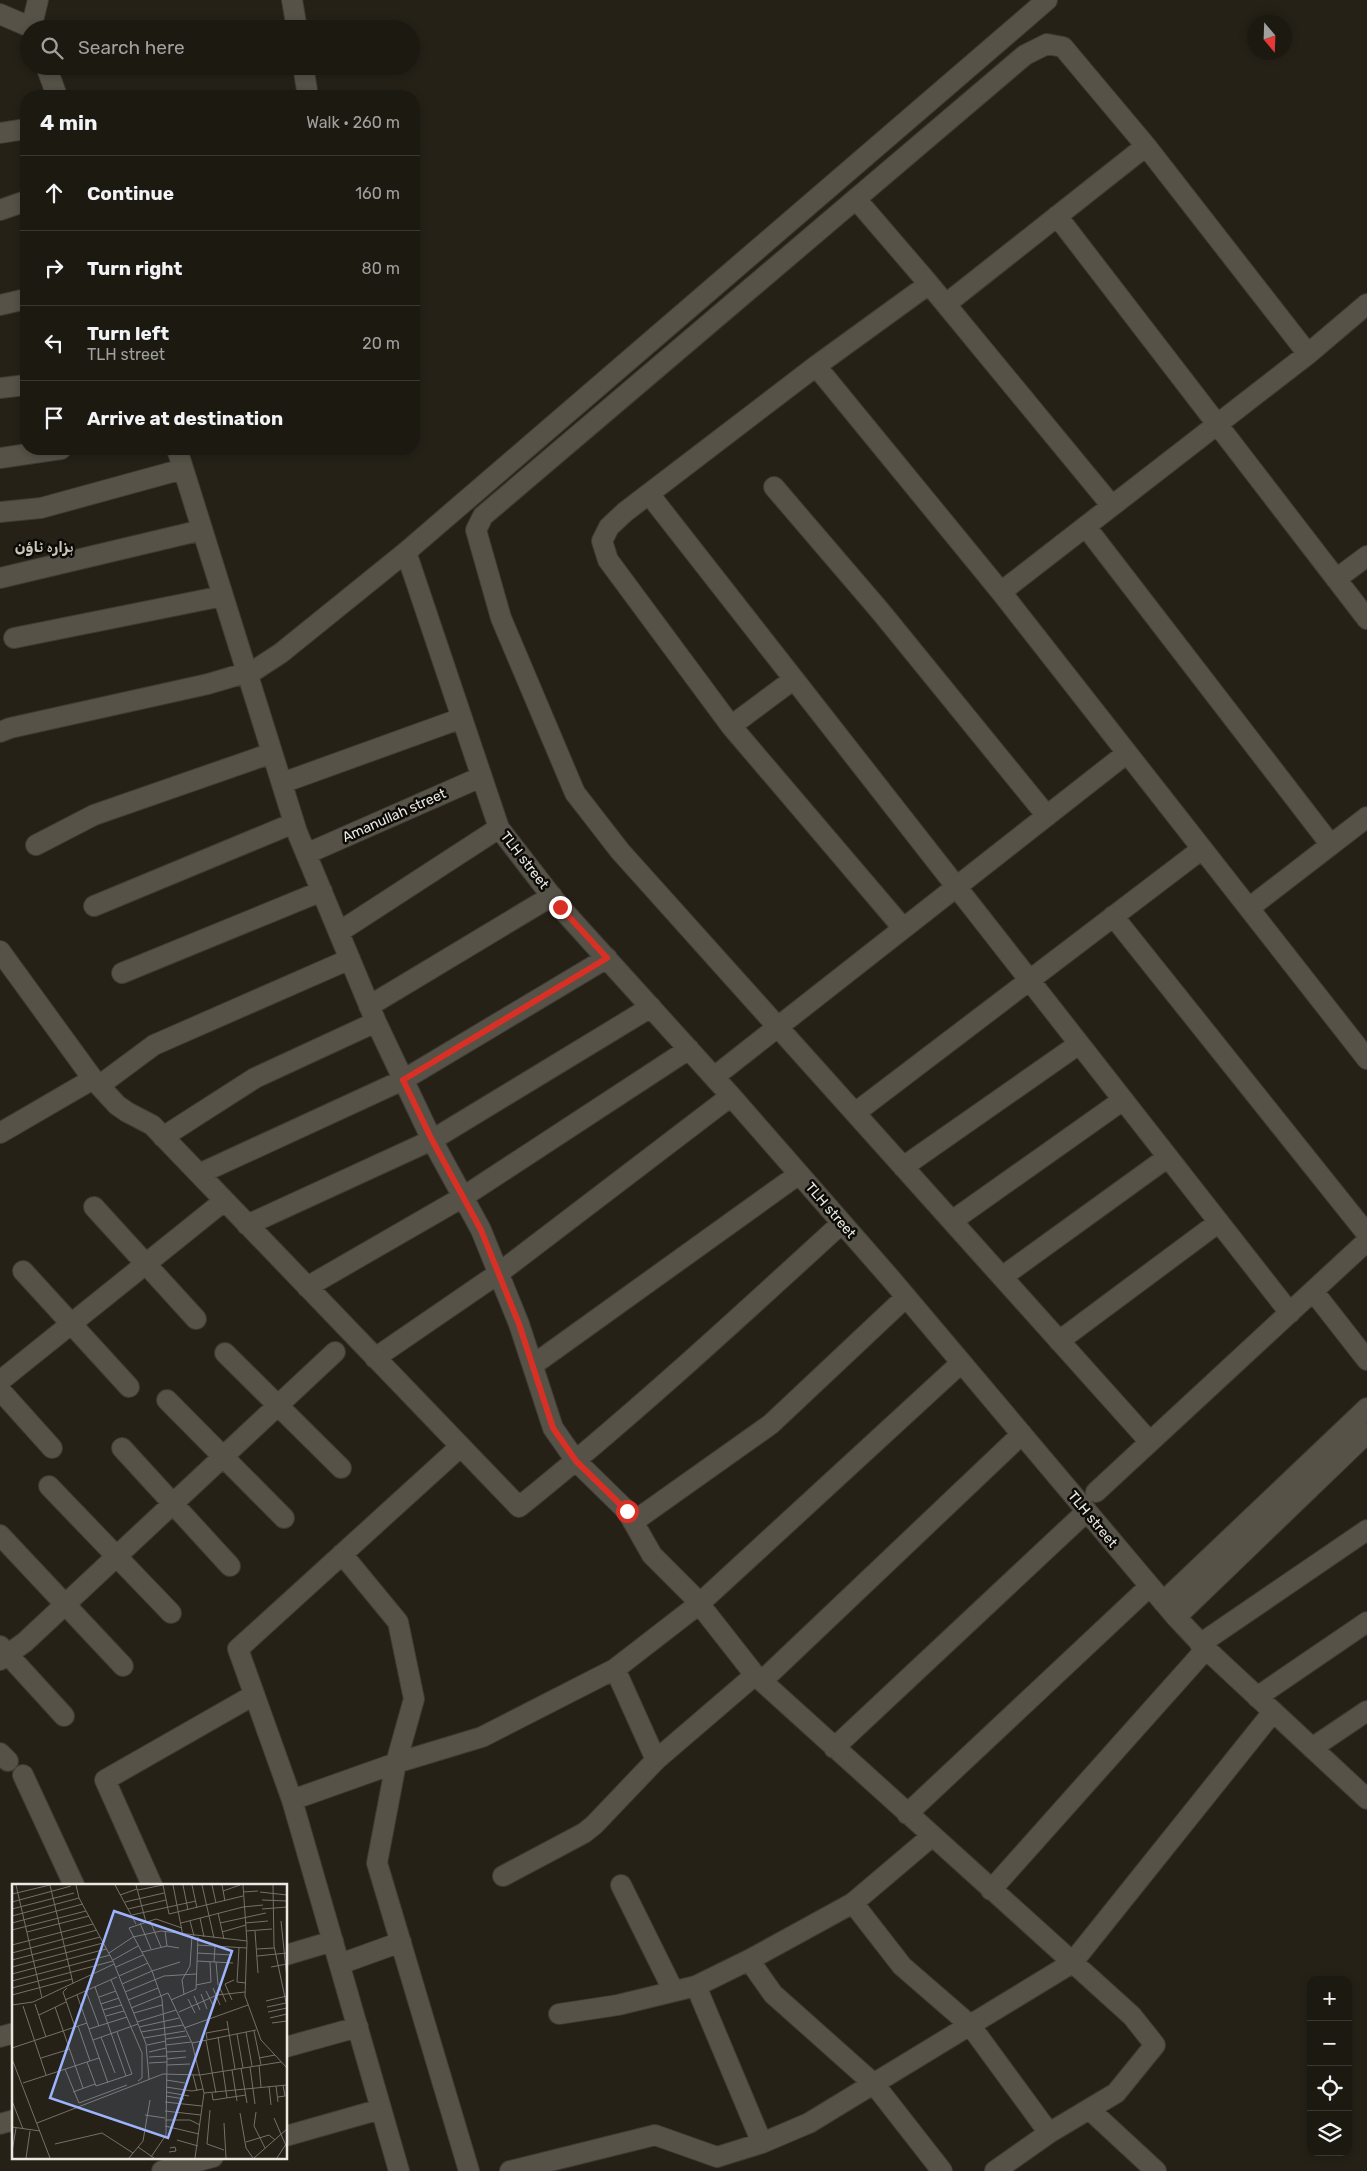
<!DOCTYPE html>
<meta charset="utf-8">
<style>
:root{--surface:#1c1911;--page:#29261f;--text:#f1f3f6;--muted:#a0a09f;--line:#3a3831}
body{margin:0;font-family:Rubik,"Noto Naskh Arabic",sans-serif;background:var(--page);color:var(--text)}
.controls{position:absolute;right:15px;bottom:15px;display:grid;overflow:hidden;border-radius:10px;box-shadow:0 2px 8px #0003}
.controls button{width:45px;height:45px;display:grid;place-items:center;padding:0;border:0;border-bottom:1px solid var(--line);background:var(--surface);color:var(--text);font:25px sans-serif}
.compass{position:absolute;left:1247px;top:15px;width:45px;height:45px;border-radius:50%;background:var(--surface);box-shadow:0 2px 8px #0003;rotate:161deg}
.stop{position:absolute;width:15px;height:15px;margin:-11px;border:4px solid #d93025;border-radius:50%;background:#fff}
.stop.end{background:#d93025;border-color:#fff;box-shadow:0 1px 5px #0008}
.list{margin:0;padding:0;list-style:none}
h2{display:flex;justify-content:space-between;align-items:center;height:65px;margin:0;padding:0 20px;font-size:21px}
h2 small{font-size:16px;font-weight:400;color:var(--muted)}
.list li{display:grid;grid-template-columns:32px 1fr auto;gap:15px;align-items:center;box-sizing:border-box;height:75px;padding:0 20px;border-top:1px solid var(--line)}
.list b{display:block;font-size:19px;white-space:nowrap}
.list p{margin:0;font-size:16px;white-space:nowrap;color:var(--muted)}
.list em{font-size:16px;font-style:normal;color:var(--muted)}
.icon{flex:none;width:28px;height:28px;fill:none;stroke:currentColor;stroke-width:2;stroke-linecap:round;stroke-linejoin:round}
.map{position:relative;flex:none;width:1367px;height:2171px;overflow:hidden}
.search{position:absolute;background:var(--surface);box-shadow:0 2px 8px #0003;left:20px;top:20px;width:400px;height:55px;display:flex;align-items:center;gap:12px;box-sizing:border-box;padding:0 18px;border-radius:28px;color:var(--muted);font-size:19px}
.panel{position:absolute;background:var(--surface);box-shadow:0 2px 8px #0003;left:20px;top:90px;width:400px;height:365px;border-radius:20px}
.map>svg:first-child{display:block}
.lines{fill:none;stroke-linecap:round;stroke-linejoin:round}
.street-casing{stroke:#3f3b34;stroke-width:22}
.street{stroke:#565247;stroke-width:20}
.route{stroke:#d93025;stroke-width:6}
.labels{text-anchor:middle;stroke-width:5;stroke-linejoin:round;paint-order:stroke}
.street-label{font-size:14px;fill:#ece9e3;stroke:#0c0b07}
.neighbourhood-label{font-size:15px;font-weight:bold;fill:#c9c4b7;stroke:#0c0b07}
.inset-road{fill:none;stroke:#757169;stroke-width:1}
.view{fill:#9db4fd;fill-opacity:0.15;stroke:#9db4fd;stroke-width:2.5}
.inset-edge{fill:none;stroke:#ece9e3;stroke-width:2.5}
</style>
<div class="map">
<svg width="1367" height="2171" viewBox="0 0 1367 2171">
<rect width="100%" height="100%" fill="#252117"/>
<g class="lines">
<g class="street-casing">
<path id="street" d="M292 0 297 29
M0 14 30 27
M31 29 38 0
M46 66 57 96
M303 66 308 96
M0 133 26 129
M856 199 929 284
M0 210 26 201
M1057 216 1367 619
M946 304 1146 146
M0 305 26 299
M816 366 1001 592 1367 1059
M0 388 26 385
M177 449 297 832 376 1022 432 1140 481 1230 519 1324 553 1428 576 1461 627 1511 652 1555 693 1596 755 1675 1132 2016 1155 2045 1116 2093 1049 2133 995 2171
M0 458 61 449
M774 487 881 612 1047 816
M649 494 1290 1313
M0 512 41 508 183 469
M1086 527 1331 845
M406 552 499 828 560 907 731 1096 891 1279 1176 1617 1206 1649 1367 1799
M0 578 202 530
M1336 579 1367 556
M1001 592 1308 354 1367 304
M14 638 223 596
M731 726 794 679
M0 732 10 728 208 684 255 670 281 653 406 552 1047 0
M282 783 462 718
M36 845 94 815 272 753
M306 854 481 777
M94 906 294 823
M1249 908 1367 817
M1113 916 1367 1234
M903 928 731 726 608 560 602 541 609 527 625 512 816 366 929 284 1112 506
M339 932 499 828
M0 951 93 1079 117 1105 127 1112 152 1125 519 1507C631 1417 736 1320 842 1223
M122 973 322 891
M369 1006 552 896
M714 1077 1127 753
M100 1085 154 1045 350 959
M855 1113 1202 849
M0 1133 93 1079
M163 1137 255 1078 376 1022
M903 1167 1079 1044
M199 1174 403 1080 607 958
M94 1207 196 1319
M952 1221 1123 1100
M247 1225 432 1140 651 1007
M23 1271 129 1387
M1002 1277 1168 1157
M307 1287 463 1197 689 1049
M1313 1291 1367 1360
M1059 1341 1219 1222
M225 1353 341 1468
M375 1358 499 1273 731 1096
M533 1365 799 1174
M0 1381 224 1201
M0 1390 52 1448
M167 1400 284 1518
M1150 1442 620 851 575 793 501 618 476 530 483 516 1025 55 1047 44 1063 47 1146 146 1308 354
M122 1448 230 1566
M49 1486 171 1613
M1096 1492 1367 1241
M633 1522 771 1424 906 1297
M0 1535 123 1666
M342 1554 398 1622 414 1699 396 1763 377 1863 469 2171
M1163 1602 1367 1408
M1176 1617 1367 1433
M1200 1644 1367 1530
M0 1646 64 1716
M0 1660 25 1642 335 1352
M615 1669 656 1760
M762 1681 1022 1434
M1257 1697 1367 1622
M834 1748 1087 1511
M1312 1748 1367 1711
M0 1753 8 1761
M23 1775 74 1885
M292 1800 396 1763 482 1737 615 1669 699 1604 961 1363
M907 1814 1150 1586
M503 1876 584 1833 594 1825 656 1760 755 1675
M152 1885 105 1780 254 1695
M621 1885 673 1990
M991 1890 1206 1649
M853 1903 902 1966 970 2025 1049 2133
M286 1955 333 1941
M749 1960 773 1994 874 2084 942 2171
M340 1964 401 1942
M696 1986 762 2143
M559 2014 618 2005 696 1986 749 1960 853 1903 932 1836
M0 2037 14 2033
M286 2047 358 2027
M1089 2109 1156 2171
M0 2124 14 2120
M286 2136 381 2109
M162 2171 213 2157
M399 2171 292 1800 238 1649 460 1447
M510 2171 655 2135 717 2157 762 2143 809 2123 1072 1963 1273 1712"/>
</g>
<use href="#street" class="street"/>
</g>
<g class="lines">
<path class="route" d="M560 907 607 958 403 1080 432 1140 481 1230 519 1324 553 1428 576 1461 627 1511"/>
</g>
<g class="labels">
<g class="street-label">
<text transform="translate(394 815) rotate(-24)" y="5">Amanullah street</text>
<text transform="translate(525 860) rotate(52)" y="5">TLH street</text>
<text transform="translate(831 1210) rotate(49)" y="5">TLH street</text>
<text transform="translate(1093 1519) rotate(50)" y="5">TLH street</text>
</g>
<g class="neighbourhood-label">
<text x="44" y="552">ہزارہ ٹاؤن</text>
</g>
</g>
<g transform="translate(12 1884)">
<rect width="275" height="275" fill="#252117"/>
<path class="inset-road" d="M4 1 30 114M38 1 61 99M64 1 67 14 101 77 134 160 137 195M103 1 124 40M124 1 134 38M151 1 157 30 231 12M161 1 171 52M171 1 176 26M180 1 185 24M190 1 202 54M200 1 204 19M210 1 213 17M231 1 235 58 233 112 249 156 275 184M261 1 262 62 275 123M126 6 151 1M211 7 228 1M231 8 246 7M248 8 275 11M0 10 38 1M108 11 125 5M250 16 275 17M0 18 59 2M113 18 152 9M0 25 62 9M116 25 154 16M250 25 275 23M206 29 212 55M120 31 184 17M0 32 67 14M188 34 192 53M138 37 149 63M178 37 182 52M269 37 275 95M0 39 71 20M128 39 139 65M169 39 231 23 251 21M208 39 254 29M233 39 256 37M0 46 74 27M153 47 155 62M234 47 260 45M243 47 246 89M15 48 77 32M210 48 234 41M0 61 81 40M185 61 235 64M227 64 225 98 234 99M245 65 262 64M130 68 155 62 167 64M0 69 85 46M97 69 121 53 149 47 235 57M185 69 220 71M245 72 275 69M0 76 88 53M101 76 126 62M185 77 221 79M202 78 203 62M204 78 206 101M0 83 91 59M104 83 131 71M259 83 275 80M140 87 168 78M0 90 94 65M107 92 136 79M99 96 130 169V194L126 197M0 97 98 71M110 100 140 87M184 101 199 98 198 78M207 102 214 118M83 103 114 192M0 104 101 77M55 104 51 108 63 143M201 104 208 121M74 107 87 142M194 107 202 123M113 108 152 92 184 90M172 110 170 96 178 82 180 52M189 110 195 125M0 111 60 95M65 111 96 199M182 112 188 126M87 113 104 107M176 115 183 129M53 116 105 93M116 116 146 104M159 116 184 105 186 53M220 116 213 100 222 96M254 117 275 112M23 120 34 153M89 120 107 114M0 121 21 118 102 80M11 122 34 191M43 123 71 204M255 123 274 119M119 124 156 109 180 159 192 209 183 274M91 126 110 121M167 128 205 111 233 108M256 128 275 124M122 129 150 121M27 131 54 118M94 132 112 127M258 134 275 130M215 137 223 185M125 138 164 126M260 139 275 137M66 142 78 177M127 143 167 134M172 144 236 121M77 145 115 133M242 147 249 181M129 148 171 141M234 148 240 182M225 150 231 184M89 153 103 189M206 153 215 214M132 154 173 147M154 155 175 152M195 155 194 149 216 145M81 156 126 140M194 156 204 209M180 159 244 146M135 161 154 157M154 161 179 158M0 164 75 139M137 168 154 164M154 168 174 167M137 173 155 172M29 174 58 165M247 174 263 171M0 175 38 274M155 175 174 173M75 178 84 202 120 190 105 148M137 179 155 178M155 181 178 180M247 181 249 203M238 183 243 220M229 184 235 219M53 185 67 219 115 201M220 186 225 217M181 191 185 207M154 196 173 199M11 199 87 174M257 202 259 221M264 202 266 218M154 203 180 207 191 205M61 208 83 200M154 208 177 212M192 209 275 201M200 209 201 216 234 211M154 212 172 215M266 213 273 212 271 201M0 217 11 245M153 218 190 222M198 226 195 260 212 266M153 227 189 231M244 228 242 242 253 264M228 229 234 264 241 274M133 231 153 234M262 234 275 264M153 236H178L188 241M25 239 151 190 188 191 269 178M212 239 214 274M153 242 187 250M0 243 28 247M165 256 186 262M234 258 257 251 263 256M43 260 90 249 121 269M126 263 142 274M0 268 4 244M157 268 164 267 163 263 158 264M139 273 154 251 155 174 150 115 140 87 117 44 144 35 170 44M14 274 18 247M117 274 131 257 138 216M242 274 275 245M265 274 274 260"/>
<path class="view" d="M102 27 220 67 156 254 38 214Z"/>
<rect width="275" height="275" class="inset-edge"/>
</g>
</svg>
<div class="controls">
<button>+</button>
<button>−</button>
<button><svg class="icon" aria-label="locate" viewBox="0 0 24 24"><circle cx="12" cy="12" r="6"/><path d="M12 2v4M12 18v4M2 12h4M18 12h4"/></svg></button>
<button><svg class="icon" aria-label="layers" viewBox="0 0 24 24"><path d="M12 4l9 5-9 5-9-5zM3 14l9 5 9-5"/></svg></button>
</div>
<svg class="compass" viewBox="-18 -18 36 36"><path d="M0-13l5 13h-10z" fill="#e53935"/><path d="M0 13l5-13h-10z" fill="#a0a09f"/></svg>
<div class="stop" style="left:627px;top:1511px"></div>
<div class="stop end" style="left:560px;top:907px"></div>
<div class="search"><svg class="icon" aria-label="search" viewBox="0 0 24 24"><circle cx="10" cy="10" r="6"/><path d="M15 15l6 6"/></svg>Search here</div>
<section class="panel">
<h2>4 min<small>Walk · 260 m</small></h2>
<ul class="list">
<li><svg class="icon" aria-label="ahead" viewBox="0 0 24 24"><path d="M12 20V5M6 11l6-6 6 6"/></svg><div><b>Continue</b></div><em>160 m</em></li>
<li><svg class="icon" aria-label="right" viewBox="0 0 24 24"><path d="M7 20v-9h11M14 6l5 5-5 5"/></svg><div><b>Turn right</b></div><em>80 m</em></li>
<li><svg class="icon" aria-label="left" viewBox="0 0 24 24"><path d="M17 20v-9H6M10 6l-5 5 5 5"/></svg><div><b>Turn left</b><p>TLH street</p></div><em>20 m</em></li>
<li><svg class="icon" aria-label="arrive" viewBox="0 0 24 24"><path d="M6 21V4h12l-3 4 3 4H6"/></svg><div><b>Arrive at destination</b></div></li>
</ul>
</section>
</div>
